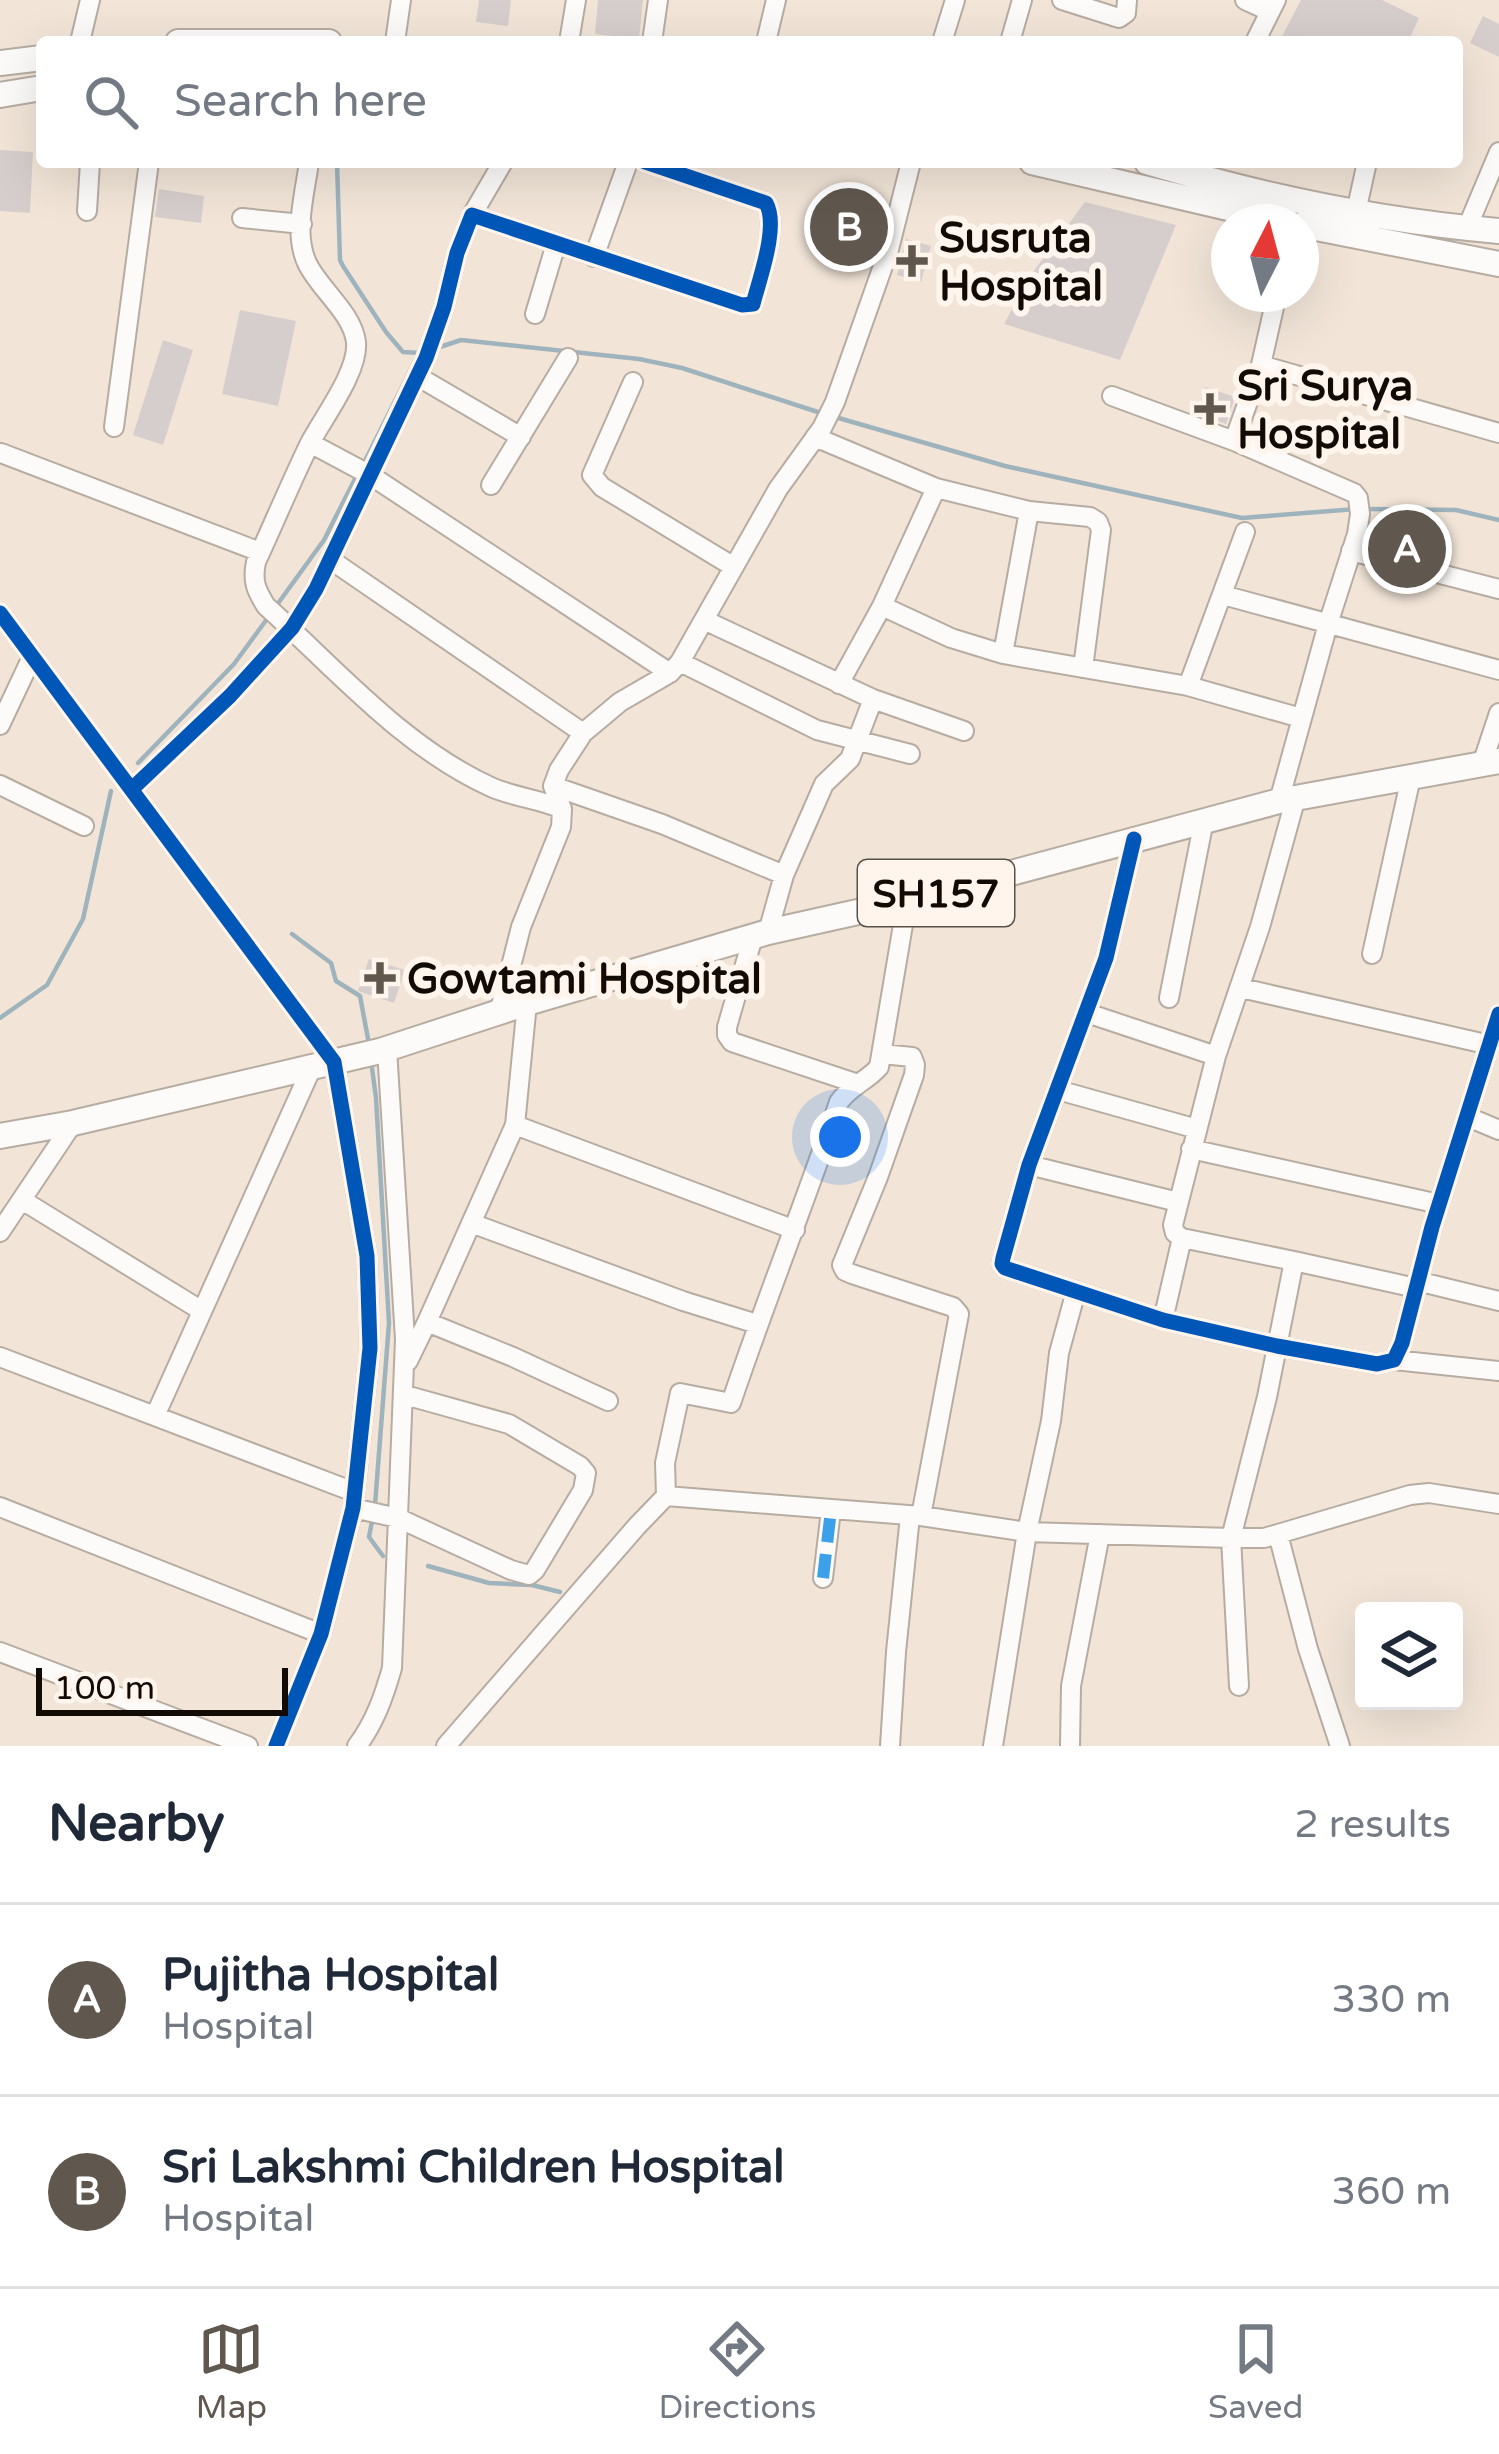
<!DOCTYPE html>
<style>
:root{--surface:#fff;--page:#f2f2f3;--text:#1f2937;--muted:#747a83;--line:#e0e1e3;--accent:#60574e}
body{margin:0;font-family:"Varela Round",sans-serif;background:var(--page);color:var(--text)}
.controls{position:absolute;right:36px;bottom:36px;display:grid;overflow:hidden;border-radius:12px;box-shadow:0 12px 48px #0002}
.controls button{width:108px;height:108px;display:grid;place-items:center;padding:0;border:0;border-bottom:3px solid var(--line);background:var(--surface);color:var(--text);font:60px sans-serif}
.compass{position:absolute;left:1211px;top:204px;width:108px;height:108px;border-radius:50%;background:var(--surface);box-shadow:0 12px 48px #0002;rotate:6deg}
.scale{position:absolute;left:36px;bottom:30px;width:252px;box-sizing:border-box;padding-left:12px;border:6px solid #120a04;border-top:0;font-size:33px;line-height:42px;white-space:nowrap;color:#120a04;-webkit-text-stroke:9px #fff5ec;paint-order:stroke}
.you{position:absolute;left:840px;top:1137px;width:42px;height:42px;margin:-30px;border:9px solid #fff;border-radius:50%;background:#1a73e8;box-shadow:0 0 0 18px #1a73e833}
.badge{display:grid;place-items:center;width:78px;height:78px;border-radius:50%;background:var(--accent);color:#fff;font-size:39px;font-weight:700}
.pin{position:absolute;translate:-50% -50%;border:6px solid #fff;box-shadow:0 3px 12px #0006}
.list{margin:0;padding:0;list-style:none}
h2{display:flex;justify-content:space-between;align-items:center;height:156px;margin:0;padding:0 48px;font-size:51px}
h2 small{font-size:39px;font-weight:400;color:var(--muted)}
.list li{display:grid;grid-template-columns:78px 1fr auto;gap:36px;align-items:center;box-sizing:border-box;height:192px;padding:0 48px;border-top:3px solid var(--line)}
.list b{display:block;font-size:45px;white-space:nowrap}
.list p{margin:0;font-size:39px;white-space:nowrap;color:var(--muted)}
.list em{font-size:39px;font-style:normal;color:var(--muted)}
.icon{flex:none;width:66px;height:66px;fill:none;stroke:currentColor;stroke-width:2;stroke-linecap:round;stroke-linejoin:round}
.map{position:relative;flex:none;width:1499px;height:1746px;overflow:hidden}
.search{position:absolute;background:var(--surface);box-shadow:0 12px 48px #0002;left:36px;right:36px;top:36px;height:132px;display:flex;align-items:center;gap:30px;box-sizing:border-box;padding:0 42px;border-radius:12px;color:var(--muted);font-size:45px}
.sheet{height:540px;background:var(--surface)}
nav{display:flex;justify-content:space-around;align-items:center;box-sizing:border-box;height:168px;border-top:3px solid var(--line);background:var(--surface);font-size:33px;color:var(--muted)}
nav a{display:grid;justify-items:center;gap:6px}
nav .on{color:var(--accent)}
.map>svg:first-child{display:block}
.lines{fill:none;stroke-linecap:round;stroke-linejoin:round}
.stream{stroke:#9fb3bd;stroke-width:4.5}
.building{fill:#d6cecd}
.minor-casing{stroke:#b7aca2;stroke-width:22}
.major-casing{stroke:#b7aca2;stroke-width:28}
.minor{stroke:#fdfbf9;stroke-width:18}
.major{stroke:#fdfbf9;stroke-width:24}
.quiet{stroke:#3da1e9;stroke-width:12;stroke-dasharray:24 12;stroke-linecap:butt}
.cycleway-casing{stroke:#fff5ec;stroke-width:22}
.cycleway{stroke:#0057b8;stroke-width:15}
.poi-dot{fill:#60574e;stroke:#fff5ec;stroke-width:4.5}
.labels{text-anchor:middle;stroke-width:12;stroke-linejoin:round;paint-order:stroke}
.shield{fill:#fff5ec;stroke:#59504a;stroke-width:3}
.shield-label{font-size:39px;font-weight:bold;fill:#120a04}
.poi-label{font-size:42px;font-weight:bold;fill:#120a04;stroke:#fff5ec;text-anchor:start}
</style>
<div class="map">
<svg width="1499" height="1746" viewBox="0 0 1499 1746">
<rect width="100%" height="100%" fill="#f2e5d8"/>
<g class="lines">
<path class="stream" d="M337 162 340 260 343 266 386 332 403 352 421 353
M437 348 461 340 639 359 682 368 824 414
M835 417 1005 466 1242 518 1356 509
M362 467 416 359
M1368 509 1456 510 1499 520
M274 609 324 540 356 477
M138 763 234 664 267 619
M292 934 331 963 336 981 360 996 369 1044
M0 1018 47 985 83 919 111 791
M371 1061 376 1098 389 1323 375 1505
M373 1516 369 1537 383 1556
M428 1566 489 1583 532 1585 560 1592"/>
</g>
<path class="building" d="M479 0H511L508 26 476 22Z
M598 0H643L639 39 595 34Z
M1301 0H1382L1419 18 1408 42H1279Z
M1483 16 1499 24V57L1470 43Z
M0 150 33 152 30 213 0 211Z
M159 189 204 196 201 223 155 217Z
M838 199 882 210 870 258 826 247Z
M1085 202 1176 225 1120 360 1004 324 1030 276Z
M906 239 931 246 921 282 897 275Z
M240 310 296 321 278 406 222 394Z
M163 340 193 350 163 445 133 435Z
M1205 387 1235 397 1226 424 1197 413Z
M1392 516 1448 532 1440 560 1384 546Z
M369 959 405 970 394 1003 358 991Z"/>
<g class="lines">
<g class="minor-casing">
<path id="minor" d="M1062 0 1119 18 1126 13 1127 0
M1245 0 1269 11
M80 42 90 0
M395 42 401 0
M569 42 576 0
M652 42 658 0
M766 42 776 0
M942 42 955 0
M1010 42 1022 0
M1255 42 1276 0
M309 162C305 193 293 233 307 263 320 290 352 312 356 342 359 371 323 418 310 443 291 482 274 523 256 562 252 581 256 590 266 606 336 669 403 747 491 787 513 797 539 799 562 809
M87 211 90 162
M1356 212 1367 162
M472 215 503 162
M242 218 302 224
M1467 228 1499 152
M594 257 628 162
M1277 294 1261 365 1499 433
M535 314 556 244
M417 376 521 437
M633 382 592 475 602 487 734 567
M1112 396 1234 441 1354 493 1358 498 1360 514 1357 534 1328 624 1279 801
M114 427 149 162
M815 437 936 488 1029 511 1090 517 1098 522 1101 530 1083 668
M1234 441 1261 365
M310 443 370 475 670 673
M1 453 260 552
M491 485 568 358
M1351 551 1499 589
M331 560 583 733
M1223 595 1499 670
M882 606 951 638 1003 654 1188 686 1301 718
M0 613 334 1062 367 1256 370 1348 353 1508 321 1634 276 1746
M704 620 873 699 964 731
M1003 654 1029 511
M680 662 817 730 910 754
M839 684 882 606 936 488
M1188 686 1245 532
M0 725 32 657
M1482 764 1499 713
M0 785 84 826
M553 786 662 824 784 875
M133 788 230 696 292 628 316 589 426 358 444 307 457 253 472 215 742 305 753 304C760 277 779 226 766 203L645 162
M1134 839 1106 958 1029 1165 1003 1258 1002 1264 1005 1268 1163 1320 1277 1346 1377 1364 1394 1360 1402 1343 1432 1227 1499 1014
M768 932 784 875 824 784 850 759 873 699
M753 937 727 1027V1035L732 1042 858 1084
M1372 954 1411 777
M1241 988 1490 1045
M1169 998 1204 820
M499 1013 521 927 561 827 562 809 553 786 559 770 583 733 620 702 670 673 680 662 778 489 822 428 835 402 889 249 911 162
M1087 1013 1216 1056
M882 1054 912 1057 915 1065 914 1075 878 1177 842 1265 845 1271 852 1274 953 1307 959 1314 921 1516
M1058 1090 1197 1129
M1468 1117 1499 1130
M515 1125 795 1230
M1191 1149 1439 1204
M1029 1165 1178 1202
M22 1200 202 1311
M471 1223 683 1301 757 1324
M0 1232 73 1123
M1294 1261 1182 1238 1175 1233 1173 1225 1216 1056 1260 927 1296 797
M1417 1281 1499 1301
M1163 1320 1182 1238
M427 1322 515 1125 527 1003
M0 1357 354 1492
M1394 1360 1499 1371
M408 1361 427 1322 513 1357 608 1401
M155 1416 312 1067
M666 1496 665 1463 680 1393 731 1403C765 1302 805 1203 839 1102 850 1086 867 1081 879 1067L907 901
M0 1507 321 1634
M353 1508 398 1518 511 1570 529 1575 535 1570 583 1490 586 1473 580 1466 509 1424 405 1395
M1278 1534 1308 1649 1340 1746
M823 1578 831 1510
M0 1652 248 1746
M1239 1686 1231 1538 1267 1397 1294 1261 1416 1288
M357 1746C375 1722 384 1696 392 1668L405 1339 387 1049
M446 1746 637 1526 666 1496 921 1516 1027 1532 1231 1538H1264L1278 1534 1410 1495 1429 1493 1499 1504
M890 1746 896 1652 910 1516
M993 1746 1027 1532 1051 1421 1059 1353 1076 1291
M1070 1746 1071 1686 1100 1534"/>
</g>
<g class="major-casing">
<path id="major" d="M178 42H329
M0 63 42 58
M0 95 42 88
M1032 162 1288 222
M1147 162C1261 196 1380 221 1499 231
M1301 225 1499 264
M0 1136 73 1123 380 1051 527 1003 768 932 907 901 1279 801 1499 761"/>
</g>
<use href="#minor" class="minor"/>
<use href="#major" class="major"/>
<path class="quiet" d="M823 1578 831 1510"/>
<g class="cycleway-casing">
<path id="cycleway" d="M0 613 334 1062 367 1256 370 1348 353 1508 321 1634 276 1746
M133 788 230 696 292 628 316 589 426 358 444 307 457 253 472 215 742 305 753 304C760 277 779 226 766 203L645 162
M1134 839 1106 958 1029 1165 1003 1258 1002 1264 1005 1268 1163 1320 1277 1346 1377 1364 1394 1360 1402 1343 1432 1227 1499 1014"/>
</g>
<use href="#cycleway" class="cycleway"/>
</g>
<g class="poi-dot">
<path d="M906 243h12v12h12v12h-12v12h-12v-12h-12v-12h12z"/>
<path d="M1204 391h12v12h12v12h-12v12h-12v-12h-12v-12h12z"/>
<path d="M374 960h12v12h12v12h-12v12h-12v-12h-12v-12h12z"/>
</g>
<g class="labels">
<rect class="shield" x="858" y="860" width="156" height="66" rx="9"/>
<g class="shield-label">
<text x="936" y="907">SH157</text>
</g>
<g class="poi-label">
<text x="939" y="252">Susruta<tspan x="939" dy="48">Hospital</tspan></text>
<text x="1237" y="400">Sri Surya<tspan x="1237" dy="48">Hospital</tspan></text>
<text x="407" y="993">Gowtami Hospital</text>
</g>
</g>
</svg>
<div class="controls">
<button><svg class="icon" aria-label="layers" viewBox="0 0 24 24"><path d="M12 4l9 5-9 5-9-5zM3 14l9 5 9-5"/></svg></button>
</div>
<svg class="compass" viewBox="-18 -18 36 36"><path d="M0-13l5 13h-10z" fill="#e53935"/><path d="M0 13l5-13h-10z" fill="#747a83"/></svg>
<div class="scale">100 m</div>
<div class="you"></div>
<div class="pin badge" style="left:1407px;top:549px">A</div>
<div class="pin badge" style="left:849px;top:227px">B</div>
<div class="search"><svg class="icon" aria-label="search" viewBox="0 0 24 24"><circle cx="10" cy="10" r="6"/><path d="M15 15l6 6"/></svg>Search here</div>
</div>
<section class="sheet">
<h2>Nearby<small>2 results</small></h2>
<ul class="list">
<li><span class="badge">A</span><div><b>Pujitha Hospital</b><p>Hospital</p></div><em>330 m</em></li>
<li><span class="badge">B</span><div><b>Sri Lakshmi Children Hospital</b><p>Hospital</p></div><em>360 m</em></li>
</ul>
</section>
<nav>
<a class="on"><svg class="icon" aria-label="map" viewBox="0 0 24 24"><path d="M3 6l6-2 6 2 6-2v14l-6 2-6-2-6 2zM9 4v14M15 6v14"/></svg>Map</a>
<a><svg class="icon" aria-label="directions" viewBox="0 0 24 24"><path d="M12 3l9 9-9 9-9-9zM9 14v-3h6M13 9l2 2-2 2"/></svg>Directions</a>
<a><svg class="icon" aria-label="saved" viewBox="0 0 24 24"><path d="M7 4h10v16l-5-4-5 4z"/></svg>Saved</a>
</nav>
